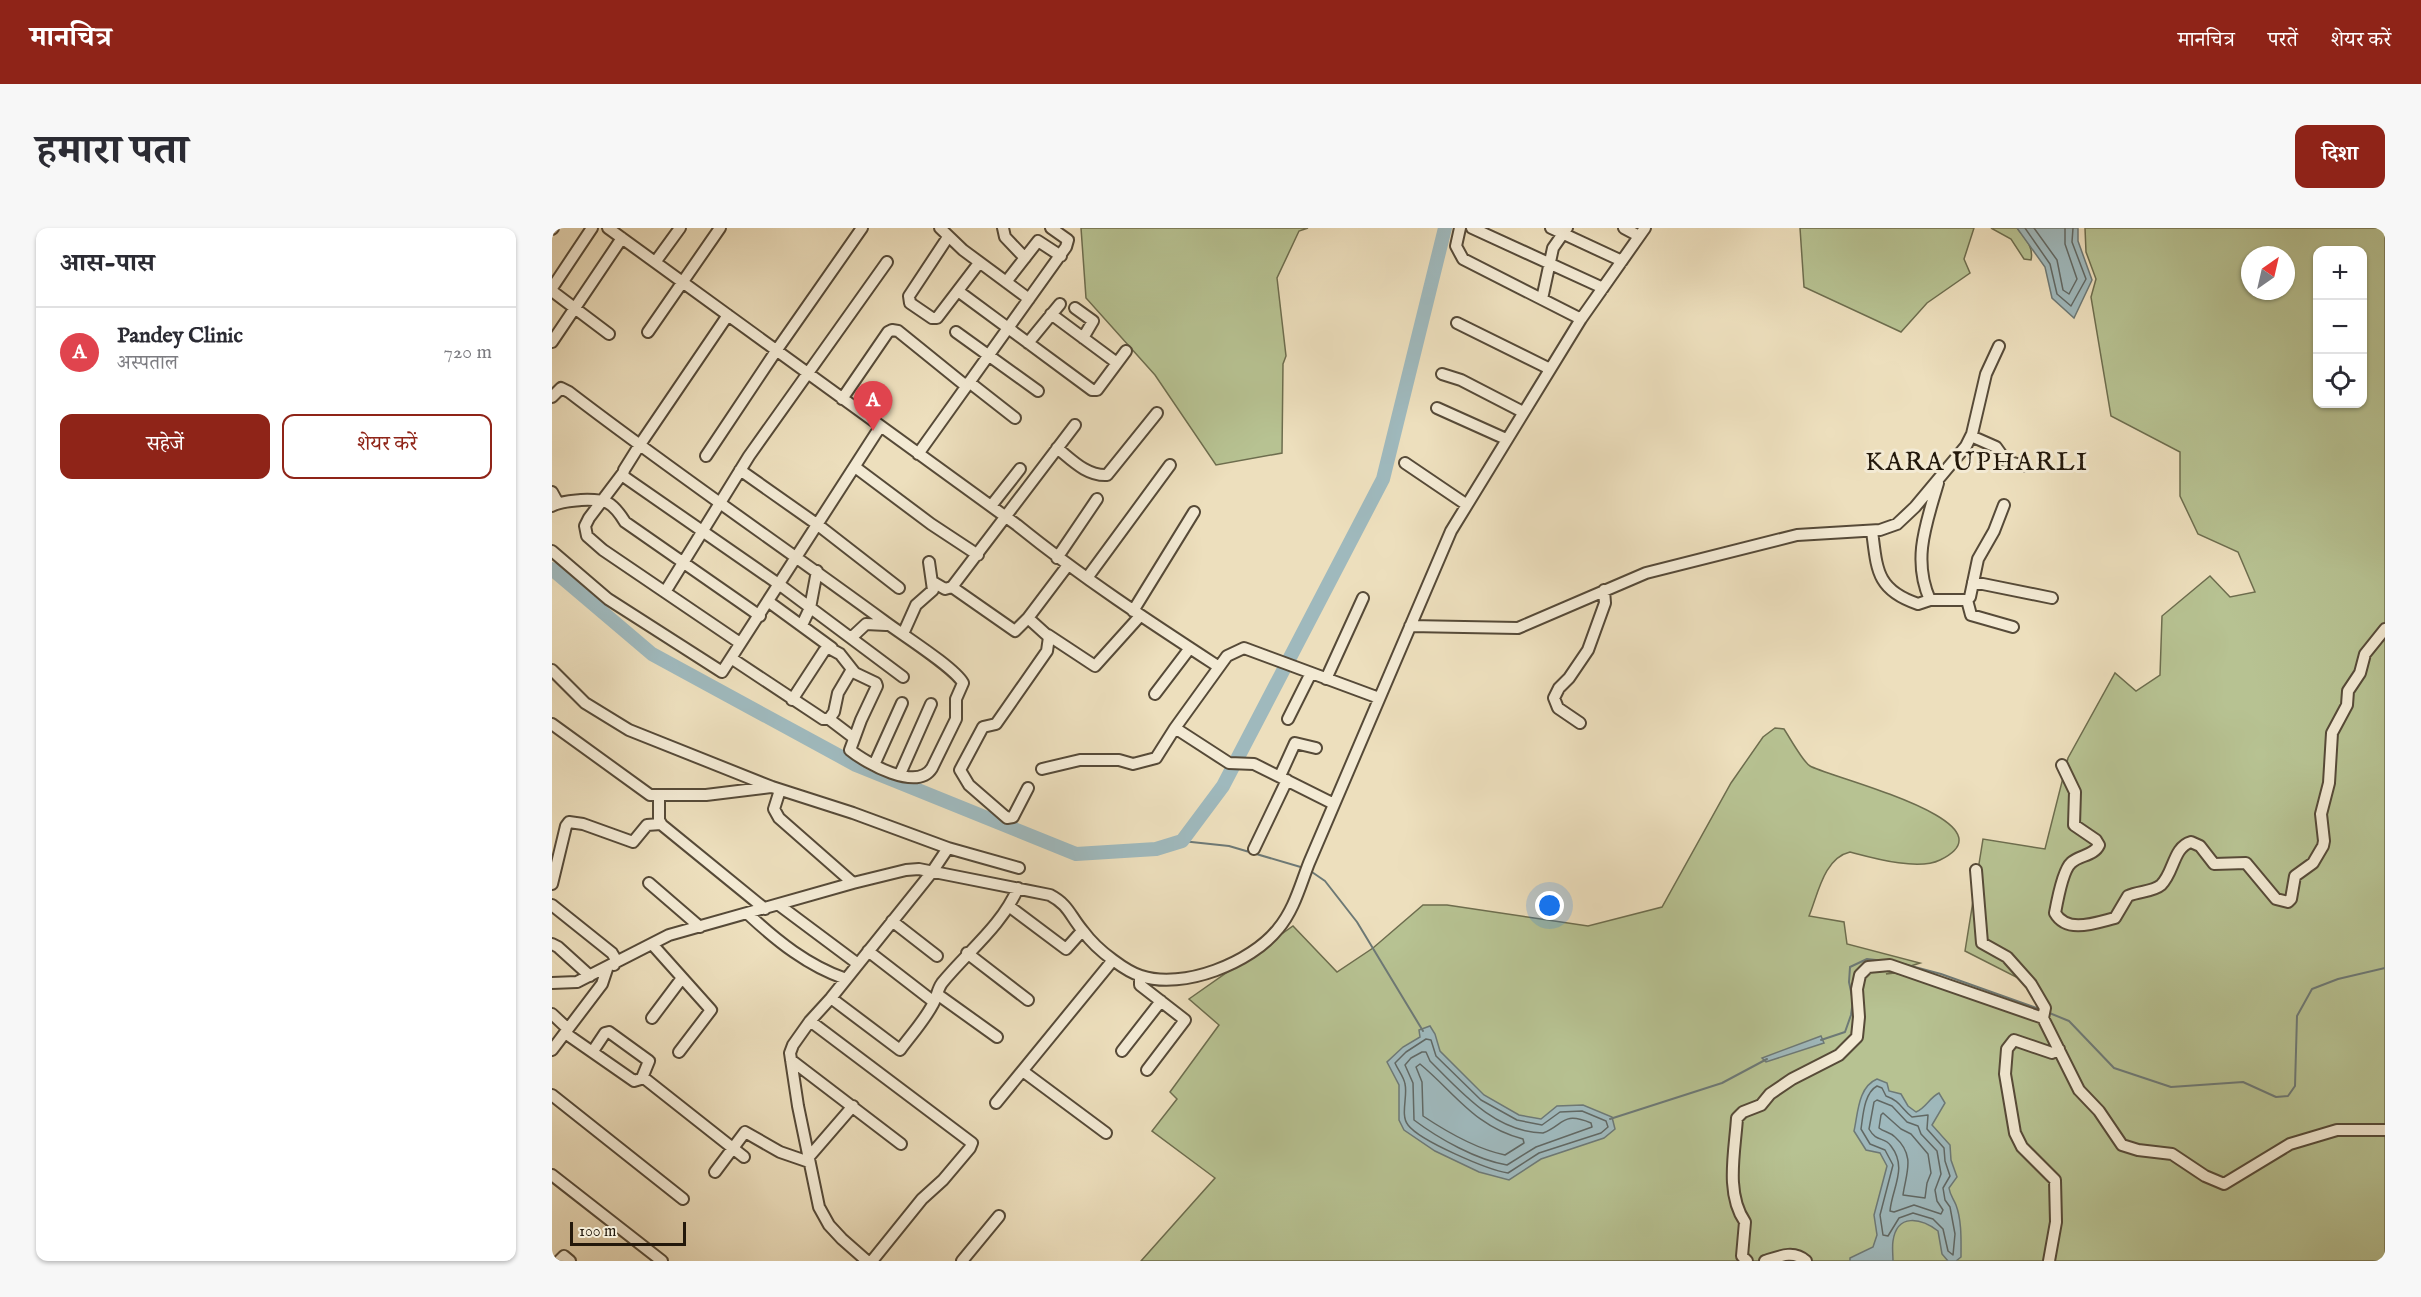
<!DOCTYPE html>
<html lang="hi">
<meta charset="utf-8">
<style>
:root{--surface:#fff;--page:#f7f7f7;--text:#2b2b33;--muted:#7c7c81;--line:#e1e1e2;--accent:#8f2418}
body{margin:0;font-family:"IM FELL English","Noto Serif Devanagari",serif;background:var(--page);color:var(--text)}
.controls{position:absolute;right:18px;top:18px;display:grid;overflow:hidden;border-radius:12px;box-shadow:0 2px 4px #0004}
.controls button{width:54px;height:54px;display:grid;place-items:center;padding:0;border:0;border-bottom:2px solid var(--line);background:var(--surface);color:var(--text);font:30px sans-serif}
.compass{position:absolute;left:1689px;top:18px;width:54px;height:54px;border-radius:50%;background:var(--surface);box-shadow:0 2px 4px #0004;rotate:34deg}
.scale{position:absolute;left:18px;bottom:15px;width:116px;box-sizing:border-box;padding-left:6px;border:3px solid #23180b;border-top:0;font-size:16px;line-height:21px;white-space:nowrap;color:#23180b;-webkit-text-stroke:4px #f3ead4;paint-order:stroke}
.you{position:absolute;left:998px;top:678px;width:21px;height:21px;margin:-15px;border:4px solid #fff;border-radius:50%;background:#1a73e8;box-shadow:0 0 0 9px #1a73e833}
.badge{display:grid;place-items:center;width:39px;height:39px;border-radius:50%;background:var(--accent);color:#fff;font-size:20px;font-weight:700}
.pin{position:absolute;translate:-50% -50px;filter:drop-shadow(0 2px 3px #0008)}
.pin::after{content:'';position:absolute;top:32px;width:21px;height:18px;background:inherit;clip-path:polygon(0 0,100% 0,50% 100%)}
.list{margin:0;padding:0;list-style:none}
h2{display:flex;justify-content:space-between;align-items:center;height:78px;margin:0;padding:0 24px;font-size:26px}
h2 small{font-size:20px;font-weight:400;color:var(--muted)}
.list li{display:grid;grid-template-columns:39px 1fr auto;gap:18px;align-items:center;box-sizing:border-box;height:90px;padding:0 24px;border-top:2px solid var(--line)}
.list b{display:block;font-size:22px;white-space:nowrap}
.list p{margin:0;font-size:20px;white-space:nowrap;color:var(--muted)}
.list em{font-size:20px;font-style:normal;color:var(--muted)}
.actions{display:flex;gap:12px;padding:18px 24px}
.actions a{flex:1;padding:14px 0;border:2px solid var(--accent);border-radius:12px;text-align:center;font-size:21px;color:var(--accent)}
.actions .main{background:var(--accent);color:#fff}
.icon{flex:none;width:33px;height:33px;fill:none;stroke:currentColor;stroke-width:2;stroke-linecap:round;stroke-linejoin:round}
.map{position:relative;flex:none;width:1833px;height:1033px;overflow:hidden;border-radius:12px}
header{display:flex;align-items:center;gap:36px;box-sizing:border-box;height:84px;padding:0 30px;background:var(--accent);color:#fff}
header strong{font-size:28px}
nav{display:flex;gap:33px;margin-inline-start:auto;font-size:21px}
.intro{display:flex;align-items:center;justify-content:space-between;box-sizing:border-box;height:144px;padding:0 36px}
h1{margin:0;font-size:42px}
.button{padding:15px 27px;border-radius:12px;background:var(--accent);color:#fff;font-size:21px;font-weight:700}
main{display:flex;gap:36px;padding:0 36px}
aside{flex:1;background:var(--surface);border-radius:12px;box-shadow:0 2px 4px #0004}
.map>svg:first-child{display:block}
.green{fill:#b7c292;stroke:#6d6d4e;stroke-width:1.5;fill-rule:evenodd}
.water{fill:#9fb9bd;stroke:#6d7976;stroke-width:1.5}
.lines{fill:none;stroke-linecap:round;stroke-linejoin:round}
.shore{stroke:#616864;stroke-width:1.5}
.stream{stroke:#6d7976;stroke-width:2}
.river{stroke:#9fb9bd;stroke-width:14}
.minor-casing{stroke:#564a38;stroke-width:14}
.minor{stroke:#f3ead4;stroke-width:10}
.labels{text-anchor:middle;stroke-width:6;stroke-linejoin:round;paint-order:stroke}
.quarter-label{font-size:26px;letter-spacing:1.5px;fill:#23180b;stroke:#f3ead4}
</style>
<header>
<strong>मानचित्र</strong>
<nav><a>मानचित्र</a><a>परतें</a><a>शेयर करें</a></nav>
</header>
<div class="intro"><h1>हमारा पता</h1><a class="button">दिशा</a></div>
<main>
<aside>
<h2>आस-पास<small></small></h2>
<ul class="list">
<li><span class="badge" style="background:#e0444e">A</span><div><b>Pandey Clinic</b><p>अस्पताल</p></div><em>720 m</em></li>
</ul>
<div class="actions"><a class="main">सहेजें</a><a>शेयर करें</a></div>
</aside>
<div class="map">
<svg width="1833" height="1033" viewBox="0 0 1833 1033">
<rect width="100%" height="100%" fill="#eddfbd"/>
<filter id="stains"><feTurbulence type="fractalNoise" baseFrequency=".00333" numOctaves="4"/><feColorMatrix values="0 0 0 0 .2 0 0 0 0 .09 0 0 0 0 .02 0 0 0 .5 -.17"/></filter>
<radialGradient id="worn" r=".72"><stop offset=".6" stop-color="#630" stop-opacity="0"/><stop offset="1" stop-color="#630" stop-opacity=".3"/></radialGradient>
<path class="green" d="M529 0H756L747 3 725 50 734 128 731 136 730 225 664 237 603 147 534 70Z
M1248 0H1422L1412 31 1418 45 1375 75 1349 104 1252 59Z
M1439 0H1465C1473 10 1482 19 1479 32L1472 31 1459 11Z
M1533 0H1833V1033H589L663 950 600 903 625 871 618 864 667 797 637 771 741 698 785 744 821 720 871 677H895L1036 698 1110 679 1179 555 1211 509 1223 500 1232 501C1238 510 1251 534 1258 538 1276 549 1467 594 1388 632 1366 643 1321 630 1298 624 1272 630 1266 666 1257 688L1292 694 1295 716 1368 735 1334 746 1343 745 1387 757 1501 798 1480 757 1413 723 1431 611 1493 621 1516 530 1563 445 1584 463 1608 447 1610 388 1658 348 1678 369 1703 364 1686 324 1646 306 1628 268V224L1559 188 1539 69 1544 51 1534 24ZM1766 22H1810V176H1766ZM1698 27H1734V63H1698Z"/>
<path class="water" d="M1465 0H1526V13L1540 52 1522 90 1500 70 1493 39Z
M878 798 883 806 888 823 932 867 967 887 989 891 1005 878 1031 877 1060 889 1063 901 1052 910 989 931 957 952 927 944 883 923 852 902 847 892V857L835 834 851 819 868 809 867 802Z
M1269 808 1272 815 1214 834 1210 830Z
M1325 851 1335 855 1337 863 1349 866 1356 878 1364 884C1374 880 1377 870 1387 865L1393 875 1380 897 1398 917 1399 932 1405 949 1397 960C1398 967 1401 970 1404 977 1410 993 1409 1013 1409 1029L1404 1033H1396L1390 1026 1386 1003C1369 990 1345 985 1341 1013 1340 1019 1341 1027 1341 1033H1298V1030L1321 1019 1325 1007 1322 987 1335 938 1328 925 1314 922 1302 903C1306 885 1306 859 1325 851Z"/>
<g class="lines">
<path class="shore" d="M1473 0 1498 36 1505 66 1519 78 1534 51 1520 14 1521 0
M1482 0 1505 32 1511 62 1517 66 1525 51 1513 16V0
M874 811 879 812 884 828 929 872 965 892 990 897 1008 884 1030 883 1054 893 1056 899 1049 905 987 925 956 945C936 942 868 913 856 897 848 887 856 868 853 856 852 849 846 842 843 835L854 824Z
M870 824H874L878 833C909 864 943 904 991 905 1012 897 1010 883 1039 895L1040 899 984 919 955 937C925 932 887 911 862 892L861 855 853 837 859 830Z
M868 836C903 865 923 899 971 911L972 915 953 927C924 921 895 904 871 888L870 854 864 839Z
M1325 858 1330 860 1334 868C1348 873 1349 880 1360 889L1376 887 1375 901 1392 920 1393 933 1398 948 1391 960 1393 972 1398 979 1403 1006 1401 1027 1396 1023 1391 1001 1381 991 1361 985 1347 990 1336 1008 1331 1007 1328 987 1341 937 1333 922 1318 916 1309 901C1311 888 1312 865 1325 858Z
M1325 872 1340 878 1355 894 1366 898 1369 906 1385 923 1389 946 1383 962 1385 973 1391 982 1389 986 1362 977 1342 984 1338 983C1340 960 1356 940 1339 918 1332 908 1325 915 1317 901L1322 874Z
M1331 885 1349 901 1359 906 1376 926 1379 945 1375 955 1373 970 1351 967C1354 945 1364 928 1343 909 1338 904 1332 904 1327 900L1329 887Z"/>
<path class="stream" d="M630 613 677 618 752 640
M757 642 773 653 805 694 871 803
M1344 734 1389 746 1490 782
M1300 768 1297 754 1298 739 1315 731 1333 733
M1495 784 1517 793 1562 840 1619 859 1691 854 1724 869 1736 868 1743 858 1745 788 1760 761 1786 751 1833 740
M1269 812 1293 804 1299 787 1301 773
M1058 891 1170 855 1215 831"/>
<path class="river" d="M0 341 100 426 304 537 524 626 604 621 630 613 671 558 831 251 893 0"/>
<g class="minor-casing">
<path id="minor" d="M56 0 465 297C529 349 598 394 667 439
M388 0 411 22 477 71
M451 0 453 9 473 30
M908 0 904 18 911 31 1029 91
M920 0 1051 60
M999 0 1070 33
M1072 0 1087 8
M0 1 1 0
M396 9 357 68 358 75 380 90H385L427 35
M104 33 128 0
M454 54 486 13 509 28
M0 60 40 0
M0 63 57 106
M406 63 540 162H545L574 123
M990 71 1001 20 1015 0
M523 80 541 93 531 110
M499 86 565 135
M176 87 87 218 72 242 71 248 228 357 351 449
M905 95 998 141
M96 104 168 0
M404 104 486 163
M0 114 70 10
M476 115 508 76
M890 146 909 152 971 184
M417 154 463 190
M0 169 9 160 17 164C120 243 227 316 332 393 349 406 402 439 411 455L404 471V491L380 540C365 564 314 535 298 522L309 492 325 458 324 455 303 445 288 426 277 420 272 423 240 472
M290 171 336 104 340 102 346 103 414 158
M885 180 954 211
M1419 208 1444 219 1454 233 1472 238
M505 220C519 231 534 248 555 247L605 185
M366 226 514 19 516 12 499 0
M154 228 224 123 310 0
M853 235 915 277
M303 239 379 296 426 327
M188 242 266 297 347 360
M71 245 37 290 33 298 35 308 51 322 188 415
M0 264 6 275
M0 278C9 273 19 273 29 272 54 271 60 273 73 294L208 388
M439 278 468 241
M1320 303C1325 341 1324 362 1366 376L1378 372H1415L1418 369 1426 331 1442 303 1452 277
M0 323 56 371 170 444 328 199
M505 330 545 271
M535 350 618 237
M381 354 393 361 400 359 523 197
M1421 354 1500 370
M400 359 463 403 476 390 516 337
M113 364 197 228 335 34
M1378 372C1360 332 1374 296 1386 255
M1415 372 1419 387 1461 399
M217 374 280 420
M581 383 642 284
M476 390 497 409 495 423 444 496 431 499 408 542 417 557 455 590 461 589 476 560
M250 397 258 380 265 343
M858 398 966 400 1094 345 1245 307 1328 302 1345 296 1363 279 1414 218 1420 206 1434 146 1447 118
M351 406 364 377 381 362 377 334
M496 407 543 438 588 388
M299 410 314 396 334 397
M179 430 271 491H277L282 484 286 465 299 443
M0 442 33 475 77 502 220 559 301 585 396 620 380 644 279 770 258 793 241 817 238 825 246 878 267 979 277 997 290 1011 315 1033
M774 451 811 370
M603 466 638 420
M277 491 302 510
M736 491 759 445
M1028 495 1006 480 1002 470 1007 460 1017 450 1036 422 1053 375 1052 362
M0 496 98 567H154L219 559
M322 537 350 475
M1510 537 1523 564 1522 597 1544 612 1547 617C1542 628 1527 627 1519 635 1511 642 1505 674 1503 685 1515 706 1543 695 1563 690L1576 668C1586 663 1601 664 1609 657 1622 645 1621 619 1639 614L1648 618 1662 636 1694 635 1724 671 1736 674 1739 671 1743 648 1761 635 1771 618 1772 613 1769 586 1777 555 1780 505 1795 477 1796 463 1808 445 1813 426 1833 401
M490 541 528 532H567L581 536 604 530 623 500
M348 546 379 476
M728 548 743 515 764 520
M228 562 222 581 227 590 301 655
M107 568V592L110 597 213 681
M782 576 702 536 677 535 623 500 675 428 692 420 827 470
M396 620 467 640
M702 621 735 552
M97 655 148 699
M0 656 14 598 17 594 31 596 81 614 95 597 109 596
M0 677 60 725 63 730 62 737
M227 677 306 736
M458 679 514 721 530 703
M196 686C225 713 256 738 294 751
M340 693 385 728
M0 716 6 719 38 748
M100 716 159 782 127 824
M316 723 382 774
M415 725 476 772
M588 748V757L633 792 595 842
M0 755 25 754 117 707 301 655 354 642 367 641 498 667C517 677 518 688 531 703 539 714 550 724 561 732 569 738 579 745 589 748 631 762 699 735 726 701 742 682 748 658 757 635L899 303 1029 91 1093 0
M385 766 445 809
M279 770 348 822C359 807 372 793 381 776 385 769 385 762 390 755 416 723 449 699 466 660
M0 786 16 801
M100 790 130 750
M1491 790 1527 862 1547 883 1570 917 1586 922 1620 926 1653 948 1672 956 1738 916 1785 902H1833
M258 793 420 915 418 920 391 952 370 971 320 1033
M13 805 82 853 92 850 192 929
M0 822 50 756 55 741
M41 823 53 805 57 804 97 833 90 850
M570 823 609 773
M239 832 349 916
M472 844 554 905
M0 867 131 971
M444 875 561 732
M256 930 301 878
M163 944 193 904 228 924 257 934
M0 947 110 1033
M7 1033 12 1028 18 1033
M410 1033 447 988
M1195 1033 1190 1028 1193 994C1173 965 1183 923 1185 890L1191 884 1209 877 1218 866 1240 851 1287 827 1305 809 1307 789 1305 761 1308 747 1316 739 1338 737 1491 790 1493 780 1479 756 1455 729 1430 715 1424 642
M1213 1033C1228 1028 1242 1022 1254 1033
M1497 1033 1504 994 1503 952 1470 919 1463 905 1453 846 1455 821 1462 812 1500 825 1507 821"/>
</g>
<use href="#minor" class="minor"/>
</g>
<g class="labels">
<g class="quarter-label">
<text x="1425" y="242">KARA UPHARLI</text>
</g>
</g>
<rect width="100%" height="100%" filter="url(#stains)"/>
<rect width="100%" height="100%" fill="url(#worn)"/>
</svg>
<div class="controls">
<button>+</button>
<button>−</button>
<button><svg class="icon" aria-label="locate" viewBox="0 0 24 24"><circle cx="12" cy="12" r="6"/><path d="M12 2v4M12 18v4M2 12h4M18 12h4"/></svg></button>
</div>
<svg class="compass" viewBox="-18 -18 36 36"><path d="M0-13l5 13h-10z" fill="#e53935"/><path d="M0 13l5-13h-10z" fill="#7c7c81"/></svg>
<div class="scale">100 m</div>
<div class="you"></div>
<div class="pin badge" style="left:321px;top:203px;background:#e0444e">A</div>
</div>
</main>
